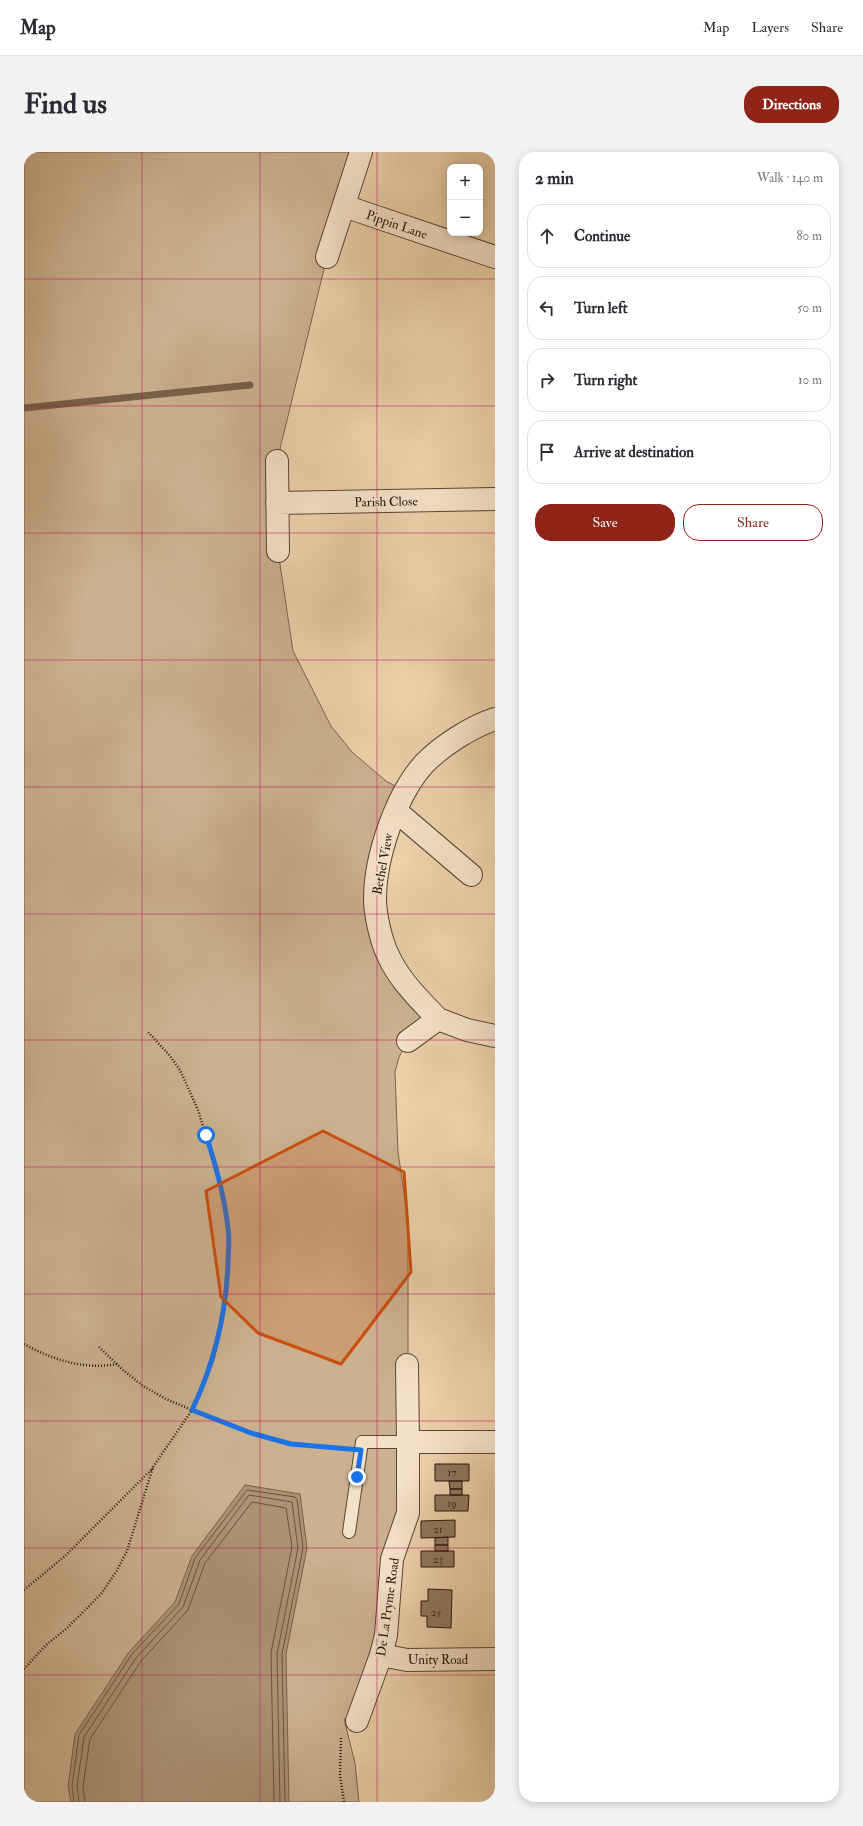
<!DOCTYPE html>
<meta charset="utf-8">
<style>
:root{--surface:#fff;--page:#f2f2f3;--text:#2b2b33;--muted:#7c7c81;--line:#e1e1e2;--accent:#8f2418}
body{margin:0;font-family:"IM FELL Double Pica",serif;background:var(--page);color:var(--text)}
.controls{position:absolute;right:12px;top:12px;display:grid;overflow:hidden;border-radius:8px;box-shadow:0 2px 10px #0003}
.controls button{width:36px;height:36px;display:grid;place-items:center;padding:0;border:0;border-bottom:1px solid var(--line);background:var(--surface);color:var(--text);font:20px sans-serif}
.stop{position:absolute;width:12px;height:12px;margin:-9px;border:3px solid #1a73e8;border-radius:50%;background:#fff}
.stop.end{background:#1a73e8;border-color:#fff;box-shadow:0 1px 4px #0008}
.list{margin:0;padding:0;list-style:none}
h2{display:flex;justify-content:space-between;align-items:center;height:52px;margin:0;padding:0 16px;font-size:17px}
h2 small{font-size:13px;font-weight:400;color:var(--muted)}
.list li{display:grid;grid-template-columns:26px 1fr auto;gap:12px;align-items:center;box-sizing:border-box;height:64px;margin:0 8px 8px;padding:0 8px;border:1px solid var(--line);border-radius:16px}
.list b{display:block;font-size:15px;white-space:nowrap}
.list em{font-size:13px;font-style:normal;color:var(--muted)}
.actions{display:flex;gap:8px;padding:12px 16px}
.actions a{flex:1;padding:9px 0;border:1px solid var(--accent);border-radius:16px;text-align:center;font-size:14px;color:var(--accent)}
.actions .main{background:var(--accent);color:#fff}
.icon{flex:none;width:22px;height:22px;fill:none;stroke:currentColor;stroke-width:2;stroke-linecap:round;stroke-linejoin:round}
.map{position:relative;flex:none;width:471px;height:1650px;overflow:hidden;border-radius:16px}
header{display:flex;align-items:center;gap:24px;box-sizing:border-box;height:56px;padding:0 20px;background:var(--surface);border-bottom:1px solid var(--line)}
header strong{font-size:19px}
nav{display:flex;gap:22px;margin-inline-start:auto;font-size:14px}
.intro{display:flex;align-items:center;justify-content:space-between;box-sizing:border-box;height:96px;padding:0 24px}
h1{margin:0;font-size:28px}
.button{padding:10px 18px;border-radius:16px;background:var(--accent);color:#fff;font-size:14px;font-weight:700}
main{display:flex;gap:24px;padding:0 24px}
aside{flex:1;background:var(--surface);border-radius:16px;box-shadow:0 2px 10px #0003}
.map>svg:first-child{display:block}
.green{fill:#cbb190;stroke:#7a644d}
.water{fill:#aa9274;stroke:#76614a}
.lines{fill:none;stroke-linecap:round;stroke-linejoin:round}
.shore{stroke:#6a543f;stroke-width:1}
.stream{stroke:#76614a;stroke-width:7}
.building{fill:#8e785e;stroke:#29170a}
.service-casing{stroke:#5a4632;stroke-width:14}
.minor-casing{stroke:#5a4632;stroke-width:24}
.path{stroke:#29170a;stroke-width:2.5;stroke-dasharray:1 2;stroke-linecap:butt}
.service{stroke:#f3e1c8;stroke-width:12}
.minor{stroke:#f3e1c8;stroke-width:22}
.route{stroke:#1a73e8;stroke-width:5}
.marked{fill:#cb4f0c;fill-opacity:0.2;stroke:#cb4f0c;stroke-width:3;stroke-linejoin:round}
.grid{fill:none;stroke:#c2185b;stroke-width:1;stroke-opacity:0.55}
.labels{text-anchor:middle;stroke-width:4;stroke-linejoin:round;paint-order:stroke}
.number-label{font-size:11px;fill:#422f1f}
.street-label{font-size:13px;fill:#29170a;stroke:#f3e1c8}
</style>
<header>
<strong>Map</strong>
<nav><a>Map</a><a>Layers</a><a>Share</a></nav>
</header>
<div class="intro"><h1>Find us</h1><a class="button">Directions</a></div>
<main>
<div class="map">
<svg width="471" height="1650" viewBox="0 0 471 1650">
<rect width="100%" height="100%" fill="#ecd1ab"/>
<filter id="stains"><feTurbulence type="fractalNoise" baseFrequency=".005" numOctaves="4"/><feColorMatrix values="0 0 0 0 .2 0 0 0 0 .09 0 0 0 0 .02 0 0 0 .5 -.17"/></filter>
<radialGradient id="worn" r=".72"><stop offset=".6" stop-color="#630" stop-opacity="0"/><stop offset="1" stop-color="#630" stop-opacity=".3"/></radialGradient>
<path class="green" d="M0 0H337L303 105 253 309 254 399 269 499 307 574 328 600 362 629 382 640 372 659 355 773 414 867 384 889 375 905 371 920 374 1000 384 1068V1361L333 1569 320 1567 331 1611 335 1650H0Z"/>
<path class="water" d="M221 1333 276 1342 283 1396 262 1502 265 1650H47L44 1635 51 1582 105 1500 151 1450 168 1404Z"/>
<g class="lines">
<path class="shore" d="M50 1650 48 1634 55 1583 108 1502 155 1452 171 1406 223 1338 271 1345 273 1347 279 1396 258 1502 261 1650
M55 1650 53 1634 60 1585 112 1506 159 1455 176 1408 225 1343 268 1350 274 1396 253 1502 256 1650
M61 1650 59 1634 66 1587 117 1509 164 1458 181 1411 228 1350 262 1356 268 1395 247 1501 250 1650"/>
<path class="stream" d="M0 256 226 233"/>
</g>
<path class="building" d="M411 1312H445V1329H411Z
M425 1329H438V1337H426Z
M426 1337H438V1343H426Z
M411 1343H445L444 1359H411Z
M431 1368V1385L397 1386V1369Z
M424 1385V1393H411V1386Z
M411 1393H424V1399H411Z
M397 1399H430V1415H397Z
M404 1437 428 1438 427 1476 403 1475V1464H397V1449H404Z"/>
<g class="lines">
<g class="service-casing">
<path id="service" d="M325 1380 338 1290H384"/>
</g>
<g class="minor-casing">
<path id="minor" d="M320 54 471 105
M303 105 337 0
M253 309 254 399
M253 351 471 347
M372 659 447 723
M414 867C395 847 375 828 364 803 357 789 351 762 351 747 351 705 372 643 400 612 417 594 447 575 471 567
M384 889 414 867 443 878 471 884
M384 1290H471
M357 1503 383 1508 471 1507
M333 1569 357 1503 362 1483 368 1407 384 1361V1290L383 1213"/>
</g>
<path class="path" d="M0 1192C29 1208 60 1218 93 1212
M75 1195 99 1218 119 1234 142 1247 168 1258 227 1281 267 1292 319 1297
M0 1438 41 1404 129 1316
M0 1517 22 1493 42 1477 77 1442 92 1420 103 1399 129 1315 168 1258 181 1230 190 1206 198 1167 203 1121 205 1079 197 1033 174 958 156 918 146 904 124 880
M317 1586 316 1623 320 1650"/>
<use href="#service" class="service"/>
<use href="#minor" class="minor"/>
</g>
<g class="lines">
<path class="route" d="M182 983C192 1014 201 1045 204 1077 206 1088 204 1100 204 1111 202 1164 191 1210 168 1258L227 1281 267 1292 337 1298 333 1325"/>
</g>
<path class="marked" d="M299 979 380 1020 387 1120 317 1212 234 1181 197 1145 182 1039Z"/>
<path class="grid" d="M118 0V1650M236 0V1650M353 0V1650M0 127H471M0 254H471M0 381H471M0 508H471M0 635H471M0 762H471M0 888H471M0 1015H471M0 1142H471M0 1269H471M0 1396H471M0 1523H471"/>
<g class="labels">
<g class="number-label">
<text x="428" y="1324">17</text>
<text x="428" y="1355">19</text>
<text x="414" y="1381">21</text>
<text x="414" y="1411">23</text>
<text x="412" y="1464">25</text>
</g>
<g class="street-label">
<text transform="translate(373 72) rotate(19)" y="5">Pippin Lane</text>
<text transform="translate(362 349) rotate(-1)" y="5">Parish Close</text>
<text transform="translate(358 712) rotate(-79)" y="5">Bethel View</text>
<text transform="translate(363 1455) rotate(-82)" y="5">De La Pryme Road</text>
<text x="414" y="1512">Unity Road</text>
</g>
</g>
<rect width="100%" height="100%" filter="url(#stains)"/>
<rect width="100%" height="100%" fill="url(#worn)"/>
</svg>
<div class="controls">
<button>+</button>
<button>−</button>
</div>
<div class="stop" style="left:182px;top:983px"></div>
<div class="stop end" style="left:333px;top:1325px"></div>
</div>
<aside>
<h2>2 min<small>Walk · 140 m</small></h2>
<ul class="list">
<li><svg class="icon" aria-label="ahead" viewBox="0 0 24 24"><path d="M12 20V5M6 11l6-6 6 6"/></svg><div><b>Continue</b></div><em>80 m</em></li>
<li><svg class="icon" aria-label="left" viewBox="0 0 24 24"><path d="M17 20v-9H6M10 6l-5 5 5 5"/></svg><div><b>Turn left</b></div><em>50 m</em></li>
<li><svg class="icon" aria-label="right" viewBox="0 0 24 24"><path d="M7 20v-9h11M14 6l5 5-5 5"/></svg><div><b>Turn right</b></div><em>10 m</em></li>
<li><svg class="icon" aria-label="arrive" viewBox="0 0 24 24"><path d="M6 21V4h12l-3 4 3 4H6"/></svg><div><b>Arrive at destination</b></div></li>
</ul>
<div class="actions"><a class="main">Save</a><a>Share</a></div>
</aside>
</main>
